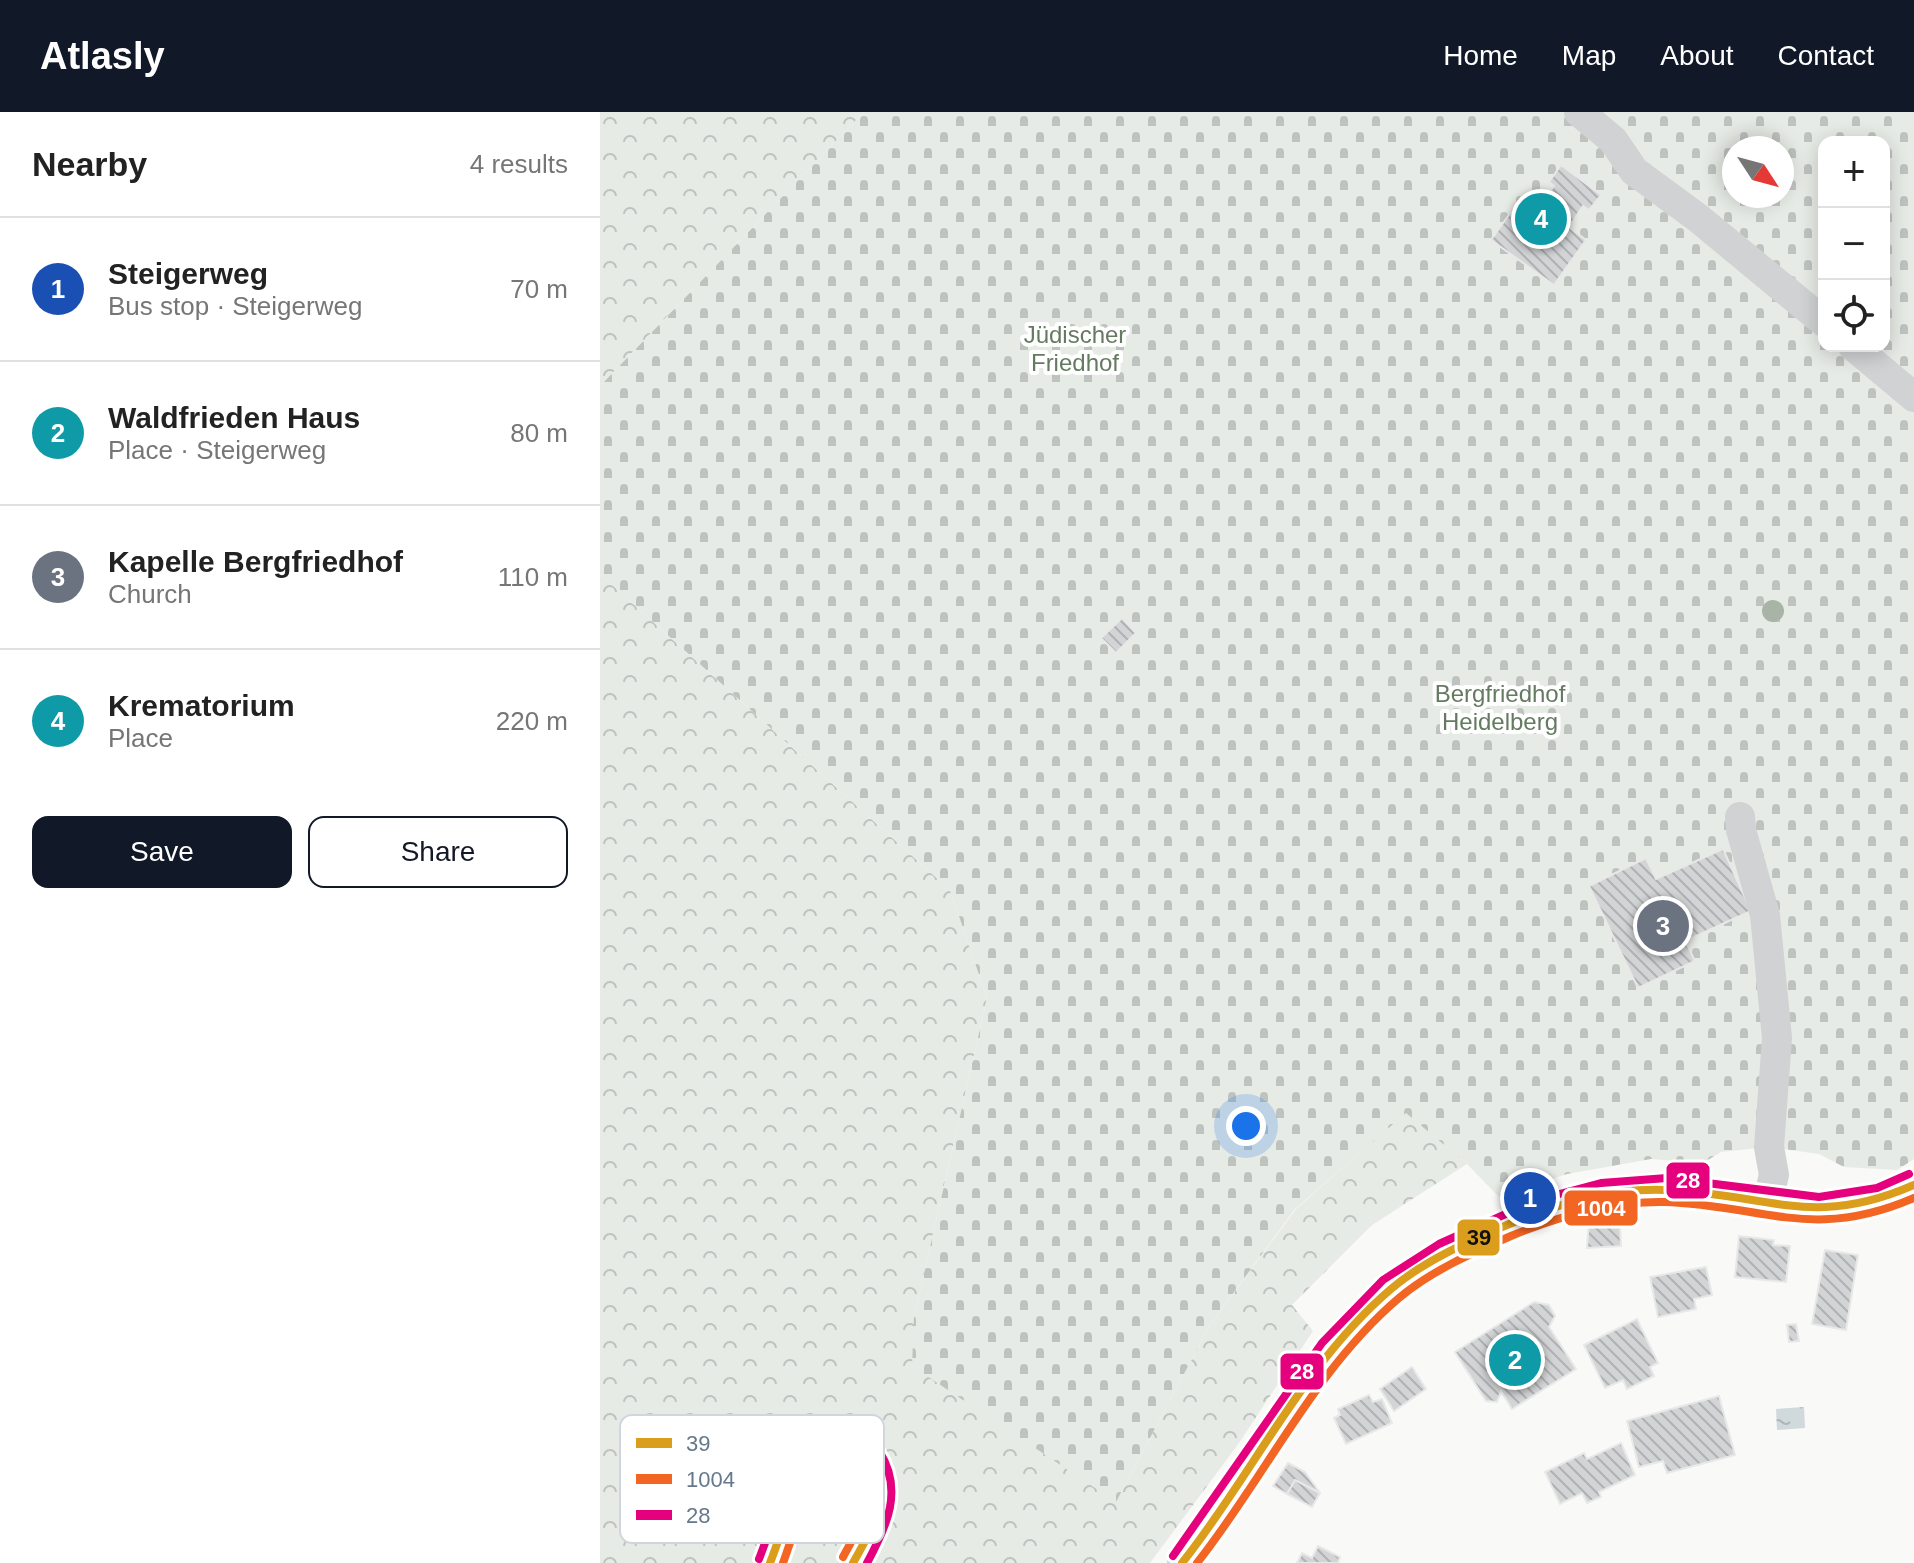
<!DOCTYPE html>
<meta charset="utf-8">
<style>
:root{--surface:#fff;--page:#f6f6f6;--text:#222;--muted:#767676;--line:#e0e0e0;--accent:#111827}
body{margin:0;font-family:Helvetica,sans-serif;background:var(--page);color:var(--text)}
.controls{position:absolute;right:24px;top:24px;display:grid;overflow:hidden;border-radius:16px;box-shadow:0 4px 20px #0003}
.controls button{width:72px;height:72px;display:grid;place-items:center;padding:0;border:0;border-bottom:2px solid var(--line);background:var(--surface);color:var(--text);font:40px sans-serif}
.compass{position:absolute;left:1122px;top:24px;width:72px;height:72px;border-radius:50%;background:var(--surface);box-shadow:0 4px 20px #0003;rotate:126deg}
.you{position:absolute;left:646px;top:1014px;width:28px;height:28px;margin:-20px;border:6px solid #fff;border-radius:50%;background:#1a73e8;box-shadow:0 0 0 12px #1a73e833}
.badge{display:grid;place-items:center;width:52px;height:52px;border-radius:50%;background:var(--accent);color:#fff;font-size:26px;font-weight:700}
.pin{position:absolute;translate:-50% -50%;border:4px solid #fff;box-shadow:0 2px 8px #0006}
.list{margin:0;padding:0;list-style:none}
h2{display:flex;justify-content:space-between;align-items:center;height:104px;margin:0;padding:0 32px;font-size:34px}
h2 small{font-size:26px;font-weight:400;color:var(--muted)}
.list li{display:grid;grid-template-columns:52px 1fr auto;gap:24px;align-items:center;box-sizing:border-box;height:144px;padding:0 32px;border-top:2px solid var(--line)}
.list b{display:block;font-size:30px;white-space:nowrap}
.list p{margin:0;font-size:26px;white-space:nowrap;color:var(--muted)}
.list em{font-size:26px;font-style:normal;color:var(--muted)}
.actions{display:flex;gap:16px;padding:24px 32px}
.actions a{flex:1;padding:18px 0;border:2px solid var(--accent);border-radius:16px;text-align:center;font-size:28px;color:var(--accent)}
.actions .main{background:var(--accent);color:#fff}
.icon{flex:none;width:44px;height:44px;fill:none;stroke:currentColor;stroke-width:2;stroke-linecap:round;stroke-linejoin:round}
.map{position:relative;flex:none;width:1314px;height:1451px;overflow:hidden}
header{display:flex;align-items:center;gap:48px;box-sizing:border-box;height:112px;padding:0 40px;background:var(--accent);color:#fff}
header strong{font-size:38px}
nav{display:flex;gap:44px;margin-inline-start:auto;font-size:28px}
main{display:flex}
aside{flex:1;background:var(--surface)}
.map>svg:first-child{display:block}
.forest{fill:url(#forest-crowns)}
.cemetery{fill:url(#cemetery-stones);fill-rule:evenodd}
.water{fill:url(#water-ripples)}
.building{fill:url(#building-back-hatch);stroke:#e8e8e8;stroke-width:2}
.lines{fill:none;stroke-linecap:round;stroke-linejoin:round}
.minor{stroke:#d1d2d3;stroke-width:30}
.bus-1-casing{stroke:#fff;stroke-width:14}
.bus-2-casing{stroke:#fff;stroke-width:14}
.bus-3-casing{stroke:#fff;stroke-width:14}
.bus-1{stroke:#da9d1c;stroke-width:8}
.bus-2{stroke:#f26522;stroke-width:8}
.bus-3{stroke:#e5007d;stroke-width:8}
.tree{fill:#a8b4a5}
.labels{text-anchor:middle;stroke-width:8;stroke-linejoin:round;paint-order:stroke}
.park-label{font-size:24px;fill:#657b61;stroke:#fff}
.key{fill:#fff;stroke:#d1d6dc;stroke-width:2}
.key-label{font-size:22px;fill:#66788b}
.line-badge{stroke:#fff;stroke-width:3}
.badge-label{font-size:22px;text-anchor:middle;font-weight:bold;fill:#fff}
.pale-badge-label{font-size:22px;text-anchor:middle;font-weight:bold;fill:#111}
</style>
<header>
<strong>Atlasly</strong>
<nav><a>Home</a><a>Map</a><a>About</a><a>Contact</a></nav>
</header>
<main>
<aside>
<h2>Nearby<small>4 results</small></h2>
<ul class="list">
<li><span class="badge" style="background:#1a4fb4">1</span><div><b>Steigerweg</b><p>Bus stop · Steigerweg</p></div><em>70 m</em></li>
<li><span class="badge" style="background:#0f9aa8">2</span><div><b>Waldfrieden Haus</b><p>Place · Steigerweg</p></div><em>80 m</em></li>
<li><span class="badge" style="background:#6b7280">3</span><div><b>Kapelle Bergfriedhof</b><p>Church</p></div><em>110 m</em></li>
<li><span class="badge" style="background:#0f9aa8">4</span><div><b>Krematorium</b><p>Place</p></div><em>220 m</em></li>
</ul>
<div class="actions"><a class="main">Save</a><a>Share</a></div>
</aside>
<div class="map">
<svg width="1314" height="1451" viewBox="0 0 1314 1451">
<defs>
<pattern id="forest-crowns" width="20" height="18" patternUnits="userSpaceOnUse" patternTransform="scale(2)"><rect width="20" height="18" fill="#e7ebe5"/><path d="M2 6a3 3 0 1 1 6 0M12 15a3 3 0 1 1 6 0" fill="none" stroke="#bfc3c0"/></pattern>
<pattern id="cemetery-stones" width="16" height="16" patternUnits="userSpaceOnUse" patternTransform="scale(2)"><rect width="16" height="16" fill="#e7ebe5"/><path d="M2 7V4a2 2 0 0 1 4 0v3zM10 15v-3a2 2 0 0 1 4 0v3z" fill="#bfc3c0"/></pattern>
<pattern id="water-ripples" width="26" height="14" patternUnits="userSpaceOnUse" patternTransform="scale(2)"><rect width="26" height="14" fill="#d0d9dc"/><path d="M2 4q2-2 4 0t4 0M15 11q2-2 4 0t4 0" fill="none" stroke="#adb5b8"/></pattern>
<pattern id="building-back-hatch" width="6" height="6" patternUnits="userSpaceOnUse" patternTransform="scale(2)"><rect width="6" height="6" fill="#d3d4d5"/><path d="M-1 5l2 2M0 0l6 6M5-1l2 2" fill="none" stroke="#afb1b3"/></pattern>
</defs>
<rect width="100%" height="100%" fill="#f9f9f8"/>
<path class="forest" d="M0 0H264L0 274Z
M0 462 350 778 387 886 314 1205 516 1390 610 1213 696 1097 806 1000 867 1052 772 1113 692 1193 713 1219 639 1331 550 1451H0Z"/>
<path class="cemetery" d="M264 0H1314V1047L1297 1058 1244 1055 1219 1042 1169 1035 1121 1040 1103 1051 1051 1047 967 1062 899 1085 867 1052 806 1001 695 1097 610 1213 516 1390 312 1254 314 1205 387 886 350 778 0 462V274ZM1224 30H1284V234H1224ZM1134 36H1182V84H1134Z"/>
<path class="water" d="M1204 1295 1205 1316 1177 1318 1176 1297Z"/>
<path class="building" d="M961 53 1001 83 989 98 983 94 969 115 986 128 954 173 891 128 923 83 939 94 954 74 949 70Z
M522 506 536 521 516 541 501 526Z
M1123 737 1151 799 1085 829 1095 849 1038 876 989 774 1046 746 1056 767Z
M1019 1096 1021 1134 987 1136 989 1107Z
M1139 1124 1174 1128 1173 1133 1190 1134 1186 1170 1135 1165Z
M1225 1138 1258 1143 1246 1218 1212 1212Z
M1106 1155 1112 1183 1094 1187 1096 1197 1058 1205 1050 1165Z
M934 1190 949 1193 955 1204 949 1215 976 1257 912 1297 901 1279 897 1290 886 1289 855 1240Z
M1037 1207 1058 1251 1050 1255 1054 1264 1027 1277 1023 1268 1005 1276 984 1233Z
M1196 1212 1199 1229 1189 1230 1187 1213Z
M812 1255 826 1277 794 1299 780 1277Z
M769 1283 773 1290 782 1287 792 1311 746 1332 734 1306 740 1303 738 1297Z
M1119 1284 1135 1343 1067 1361 1063 1349 1039 1355 1027 1309Z
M1021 1331 1035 1363 999 1380 1001 1385 987 1391 982 1381 960 1392 945 1360 984 1341 987 1347Z
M688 1351 705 1360 720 1381 695 1368 687 1382 673 1374Z
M695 1368 720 1381 712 1395 687 1382Z
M718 1434 740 1445 738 1451H697L702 1441 712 1446Z"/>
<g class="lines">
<path class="minor" d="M979 0 1013 28 1034 59 1098 106 1224 210
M1253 234 1314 285
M1140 705 1141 718 1165 803 1177 926 1169 1035 1174 1063 1167 1092
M170 1451C185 1416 213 1306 270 1347 296 1380 270 1420 253 1451
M582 1451C657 1363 702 1252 791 1177 824 1150 863 1133 902 1115 954 1092 1008 1076 1066 1078 1160 1081 1221 1123 1314 1073"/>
<g class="bus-1-casing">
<path id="bus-1" d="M170 1451C183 1418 204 1339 247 1339 255 1339 263 1344 270 1347 292 1384 272 1417 253 1451
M582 1451C653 1362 703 1252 791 1177 824 1149 867 1130 907 1113 957 1092 1010 1076 1065 1078 1166 1081 1212 1118 1314 1073"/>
</g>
<g class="bus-2-casing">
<path id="bus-2" d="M183 1451C195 1419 215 1336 262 1356 279 1386 257 1419 243 1445
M597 1451C666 1364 714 1258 799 1186 831 1159 872 1141 911 1124 959 1104 1011 1089 1064 1090 1163 1093 1213 1130 1314 1086"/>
</g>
<g class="bus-3-casing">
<path id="bus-3" d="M573 1444 722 1231 783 1168 839 1132 937 1088 1001 1071 1067 1066 1219 1085 1277 1076 1309 1062
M159 1447C178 1398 207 1292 279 1339 304 1378 287 1414 267 1451"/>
</g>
<use href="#bus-1" class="bus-1"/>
<use href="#bus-2" class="bus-2"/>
<use href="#bus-3" class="bus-3"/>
</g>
<circle class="tree" cx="1173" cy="499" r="11"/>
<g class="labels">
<g class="park-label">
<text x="475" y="231">Jüdischer<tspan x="475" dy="28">Friedhof</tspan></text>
<text x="900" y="590">Bergfriedhof<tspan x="900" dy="28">Heidelberg</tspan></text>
</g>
</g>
<rect x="20" y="1303" width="264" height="128" rx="12" class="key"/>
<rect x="36" y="1326" width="36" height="10" fill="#da9d1c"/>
<rect x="36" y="1362" width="36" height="10" fill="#f26522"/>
<rect x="36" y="1398" width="36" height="10" fill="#e5007d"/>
<g class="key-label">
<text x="86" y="1339">39</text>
<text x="86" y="1375">1004</text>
<text x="86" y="1411">28</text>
</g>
<g class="line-badge">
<rect x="1065" y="1049" width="46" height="39" rx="8" fill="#e5007d"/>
<rect x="963" y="1077" width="76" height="38" rx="8" fill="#f26522"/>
<rect x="856" y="1106" width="45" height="39" rx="8" fill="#da9d1c"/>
<rect x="679" y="1240" width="46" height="39" rx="8" fill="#e5007d"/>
</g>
<g class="badge-label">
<text x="1088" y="1076">28</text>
<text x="1001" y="1104">1004</text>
<text x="702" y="1267">28</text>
</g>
<g class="pale-badge-label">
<text x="879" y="1133">39</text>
</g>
</svg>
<div class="controls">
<button>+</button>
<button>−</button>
<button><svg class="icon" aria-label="locate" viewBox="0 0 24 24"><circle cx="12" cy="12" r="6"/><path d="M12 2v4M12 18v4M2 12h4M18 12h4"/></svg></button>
</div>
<svg class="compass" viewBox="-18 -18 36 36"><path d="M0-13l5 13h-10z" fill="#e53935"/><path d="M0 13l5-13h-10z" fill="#767676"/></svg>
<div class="you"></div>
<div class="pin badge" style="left:930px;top:1086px;background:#1a4fb4">1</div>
<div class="pin badge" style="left:915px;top:1248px;background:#0f9aa8">2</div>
<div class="pin badge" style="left:1063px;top:814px;background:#6b7280">3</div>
<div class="pin badge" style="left:941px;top:107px;background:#0f9aa8">4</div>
</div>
</main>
